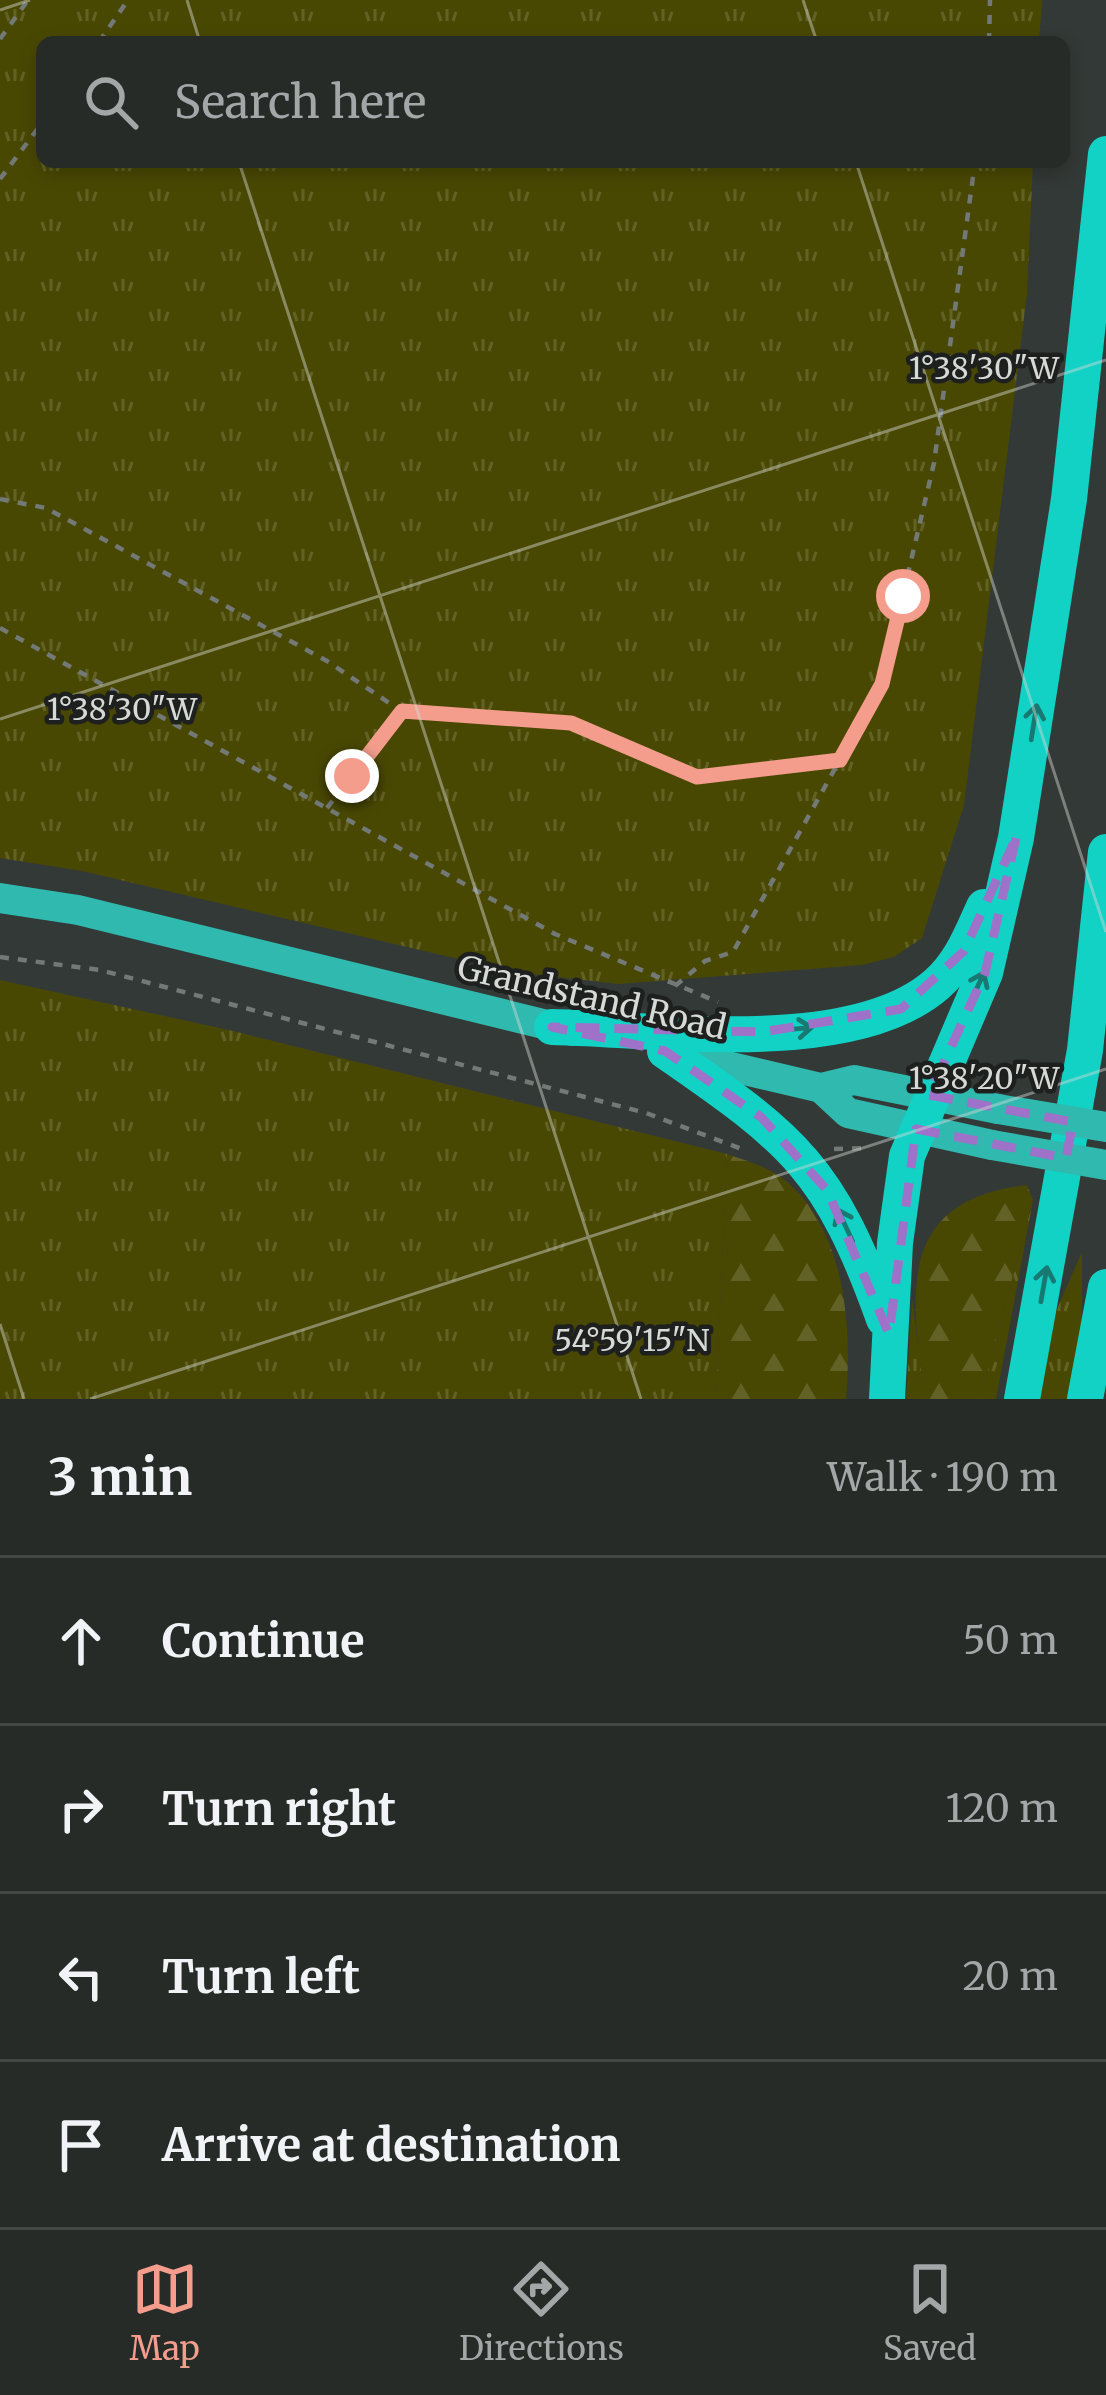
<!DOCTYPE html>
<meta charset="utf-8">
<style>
:root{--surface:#262b28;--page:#2e3330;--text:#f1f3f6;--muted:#a4a7a8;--line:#424745;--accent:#f49d8d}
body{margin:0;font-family:Merriweather,serif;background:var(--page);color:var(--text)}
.stop{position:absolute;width:36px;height:36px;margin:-27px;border:9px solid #f49d8d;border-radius:50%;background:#fff}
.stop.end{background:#f49d8d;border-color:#fff;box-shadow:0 3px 12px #0008}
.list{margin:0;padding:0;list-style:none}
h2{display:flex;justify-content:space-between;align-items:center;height:156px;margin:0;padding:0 48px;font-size:51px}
h2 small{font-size:39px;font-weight:400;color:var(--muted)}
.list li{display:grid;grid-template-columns:78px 1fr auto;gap:36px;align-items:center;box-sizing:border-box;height:168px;padding:0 48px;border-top:3px solid var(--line)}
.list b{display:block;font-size:45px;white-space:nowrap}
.list em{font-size:39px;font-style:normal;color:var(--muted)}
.icon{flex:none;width:66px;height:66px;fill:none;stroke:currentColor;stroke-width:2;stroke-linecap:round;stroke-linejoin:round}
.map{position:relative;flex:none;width:1106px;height:1399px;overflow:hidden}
.search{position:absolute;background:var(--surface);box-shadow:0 6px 18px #0003;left:36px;right:36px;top:36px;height:132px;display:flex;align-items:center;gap:30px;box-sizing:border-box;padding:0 42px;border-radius:18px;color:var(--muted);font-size:45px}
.sheet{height:828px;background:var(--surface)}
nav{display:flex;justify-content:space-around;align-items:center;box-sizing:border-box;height:168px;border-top:3px solid var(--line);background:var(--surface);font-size:33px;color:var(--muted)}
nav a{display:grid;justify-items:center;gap:6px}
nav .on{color:var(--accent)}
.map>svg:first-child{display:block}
.grass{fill:url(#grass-tufts)}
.forest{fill:url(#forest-firs)}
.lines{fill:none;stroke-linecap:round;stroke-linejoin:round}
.path{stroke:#737976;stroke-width:4.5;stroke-dasharray:9 9;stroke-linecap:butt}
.primary{stroke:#2fb9af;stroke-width:30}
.highway{stroke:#12d2c6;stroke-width:36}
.primary-bridge{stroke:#2fb9af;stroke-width:30}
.oneway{stroke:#187972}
.route{stroke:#f49d8d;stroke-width:15}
.marked{fill:none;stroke:#9f72c9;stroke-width:9;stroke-dasharray:24 15;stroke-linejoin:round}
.ticks{fill:none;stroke:#d6dad7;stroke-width:3;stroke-opacity:0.45}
.labels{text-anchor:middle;stroke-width:9;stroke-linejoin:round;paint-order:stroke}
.street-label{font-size:33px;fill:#d6dad7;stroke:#1d201e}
.ticks-label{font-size:30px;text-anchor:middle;fill:#d6dad7;stroke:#1d201e;stroke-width:9;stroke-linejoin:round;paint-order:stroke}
</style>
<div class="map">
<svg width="1106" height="1399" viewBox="0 0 1106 1399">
<defs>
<pattern id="grass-tufts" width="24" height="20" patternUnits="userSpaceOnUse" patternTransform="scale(3)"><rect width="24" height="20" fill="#494803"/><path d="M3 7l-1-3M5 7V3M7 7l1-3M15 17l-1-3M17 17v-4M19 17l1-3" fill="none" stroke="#626227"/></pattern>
<pattern id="forest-firs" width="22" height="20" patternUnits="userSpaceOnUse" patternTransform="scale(3)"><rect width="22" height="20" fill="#494803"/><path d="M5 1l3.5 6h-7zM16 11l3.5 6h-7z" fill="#626227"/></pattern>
</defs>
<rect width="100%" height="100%" fill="#333936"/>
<path class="grass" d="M0 0H1042L1039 42H42V162H1033L1027 293 964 805 922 938 894 957 862 965 618 984 514 972 82 871 0 858Z
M0 980 233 1031 727 1154 716 1399H0Z
M1033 1200 996 1399H980Z
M1082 1252V1330L1069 1399H1037L1053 1318Z
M912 1299 925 1399H906Z"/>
<path class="forest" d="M727 1154C747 1161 769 1167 786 1181 846 1232 852 1327 846 1399H716Z
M1027 1185 1033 1200 980 1399H925C911 1297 894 1200 1027 1185Z"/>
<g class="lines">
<path class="path" d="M0 39 28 0
M99 42 128 0
M989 42 990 0
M0 179 42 123
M0 499 46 508 327 661 401 711
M0 628 555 934 718 1002
M327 808 402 711 571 723 697 777 840 760
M0 957 100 970 646 1113 747 1151
M675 986 705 961 733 952 882 684 934 463 975 162
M834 1149 865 1148"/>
<path class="primary" d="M0 898 78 910 572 1031
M672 1053 821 1088 854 1080 998 1109
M821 1088 848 1113 992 1145"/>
<path class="highway" d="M552 1027C658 1029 853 1058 937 984 961 963 971 935 984 907
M665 1051C794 1140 830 1168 884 1319
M887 1399 895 1243 907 1156 985 973 1016 838 1069 499 1106 154
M1022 1399 1085 1050 1106 852
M1085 1399 1106 1287"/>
<path class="primary-bridge" d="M998 1109 1106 1127
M992 1145 1106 1165"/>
</g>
<defs><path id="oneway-shaft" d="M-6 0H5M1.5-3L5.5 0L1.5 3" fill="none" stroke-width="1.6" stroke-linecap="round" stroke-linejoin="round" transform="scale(3)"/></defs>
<g class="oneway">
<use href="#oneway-shaft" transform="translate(1034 722) rotate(-81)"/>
<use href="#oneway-shaft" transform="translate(977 988) rotate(-66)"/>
<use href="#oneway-shaft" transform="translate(795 1029) rotate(-5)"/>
<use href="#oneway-shaft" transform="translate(845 1225) rotate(-115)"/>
<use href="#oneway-shaft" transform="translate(1044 1284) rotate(-80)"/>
</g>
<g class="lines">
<path class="route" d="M352 776 402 711 571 723 697 777 840 760 882 684 903 596"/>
</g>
<path class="marked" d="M1016 838 985 973 929 1095 1073 1122 1066 1158 916 1129 889 1334 827 1190 761 1117 665 1051 552 1027 763 1032 901 1009 964 951Z"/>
<path class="ticks" d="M187 0 200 42M803 0 817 42M0 10 30 0M239 162 641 1399M856 162 1106 932M0 719 1106 360M0 1324 24 1399M90 1399 1106 1069"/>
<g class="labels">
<g class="street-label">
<text transform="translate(592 997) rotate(13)" y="12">Grandstand Road</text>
</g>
</g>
<g class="ticks-label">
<text x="984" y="379">1°38'30"W</text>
<text x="122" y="720">1°38'30"W</text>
<text x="984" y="1089">1°38'20"W</text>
<text x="632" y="1351">54°59'15"N</text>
</g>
</svg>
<div class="stop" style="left:903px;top:596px"></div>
<div class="stop end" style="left:352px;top:776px"></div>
<div class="search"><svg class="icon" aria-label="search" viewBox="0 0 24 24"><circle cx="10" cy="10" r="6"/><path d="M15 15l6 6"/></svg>Search here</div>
</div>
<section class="sheet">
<h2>3 min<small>Walk · 190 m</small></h2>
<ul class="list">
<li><svg class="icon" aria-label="ahead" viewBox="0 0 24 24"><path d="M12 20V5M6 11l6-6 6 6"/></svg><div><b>Continue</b></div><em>50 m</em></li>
<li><svg class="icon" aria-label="right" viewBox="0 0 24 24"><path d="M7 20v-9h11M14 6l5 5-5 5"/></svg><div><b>Turn right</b></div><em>120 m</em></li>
<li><svg class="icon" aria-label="left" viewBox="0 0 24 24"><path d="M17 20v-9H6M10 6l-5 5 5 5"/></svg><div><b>Turn left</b></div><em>20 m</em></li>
<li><svg class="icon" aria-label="arrive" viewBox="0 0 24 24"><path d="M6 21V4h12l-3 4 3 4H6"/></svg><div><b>Arrive at destination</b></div></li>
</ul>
</section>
<nav>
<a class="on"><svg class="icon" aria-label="map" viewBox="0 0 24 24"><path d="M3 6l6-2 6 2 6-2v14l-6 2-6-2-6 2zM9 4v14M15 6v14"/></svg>Map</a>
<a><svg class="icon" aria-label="directions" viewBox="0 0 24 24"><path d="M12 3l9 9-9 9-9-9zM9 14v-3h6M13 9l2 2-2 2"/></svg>Directions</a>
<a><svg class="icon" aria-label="saved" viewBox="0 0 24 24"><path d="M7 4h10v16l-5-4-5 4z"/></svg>Saved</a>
</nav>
